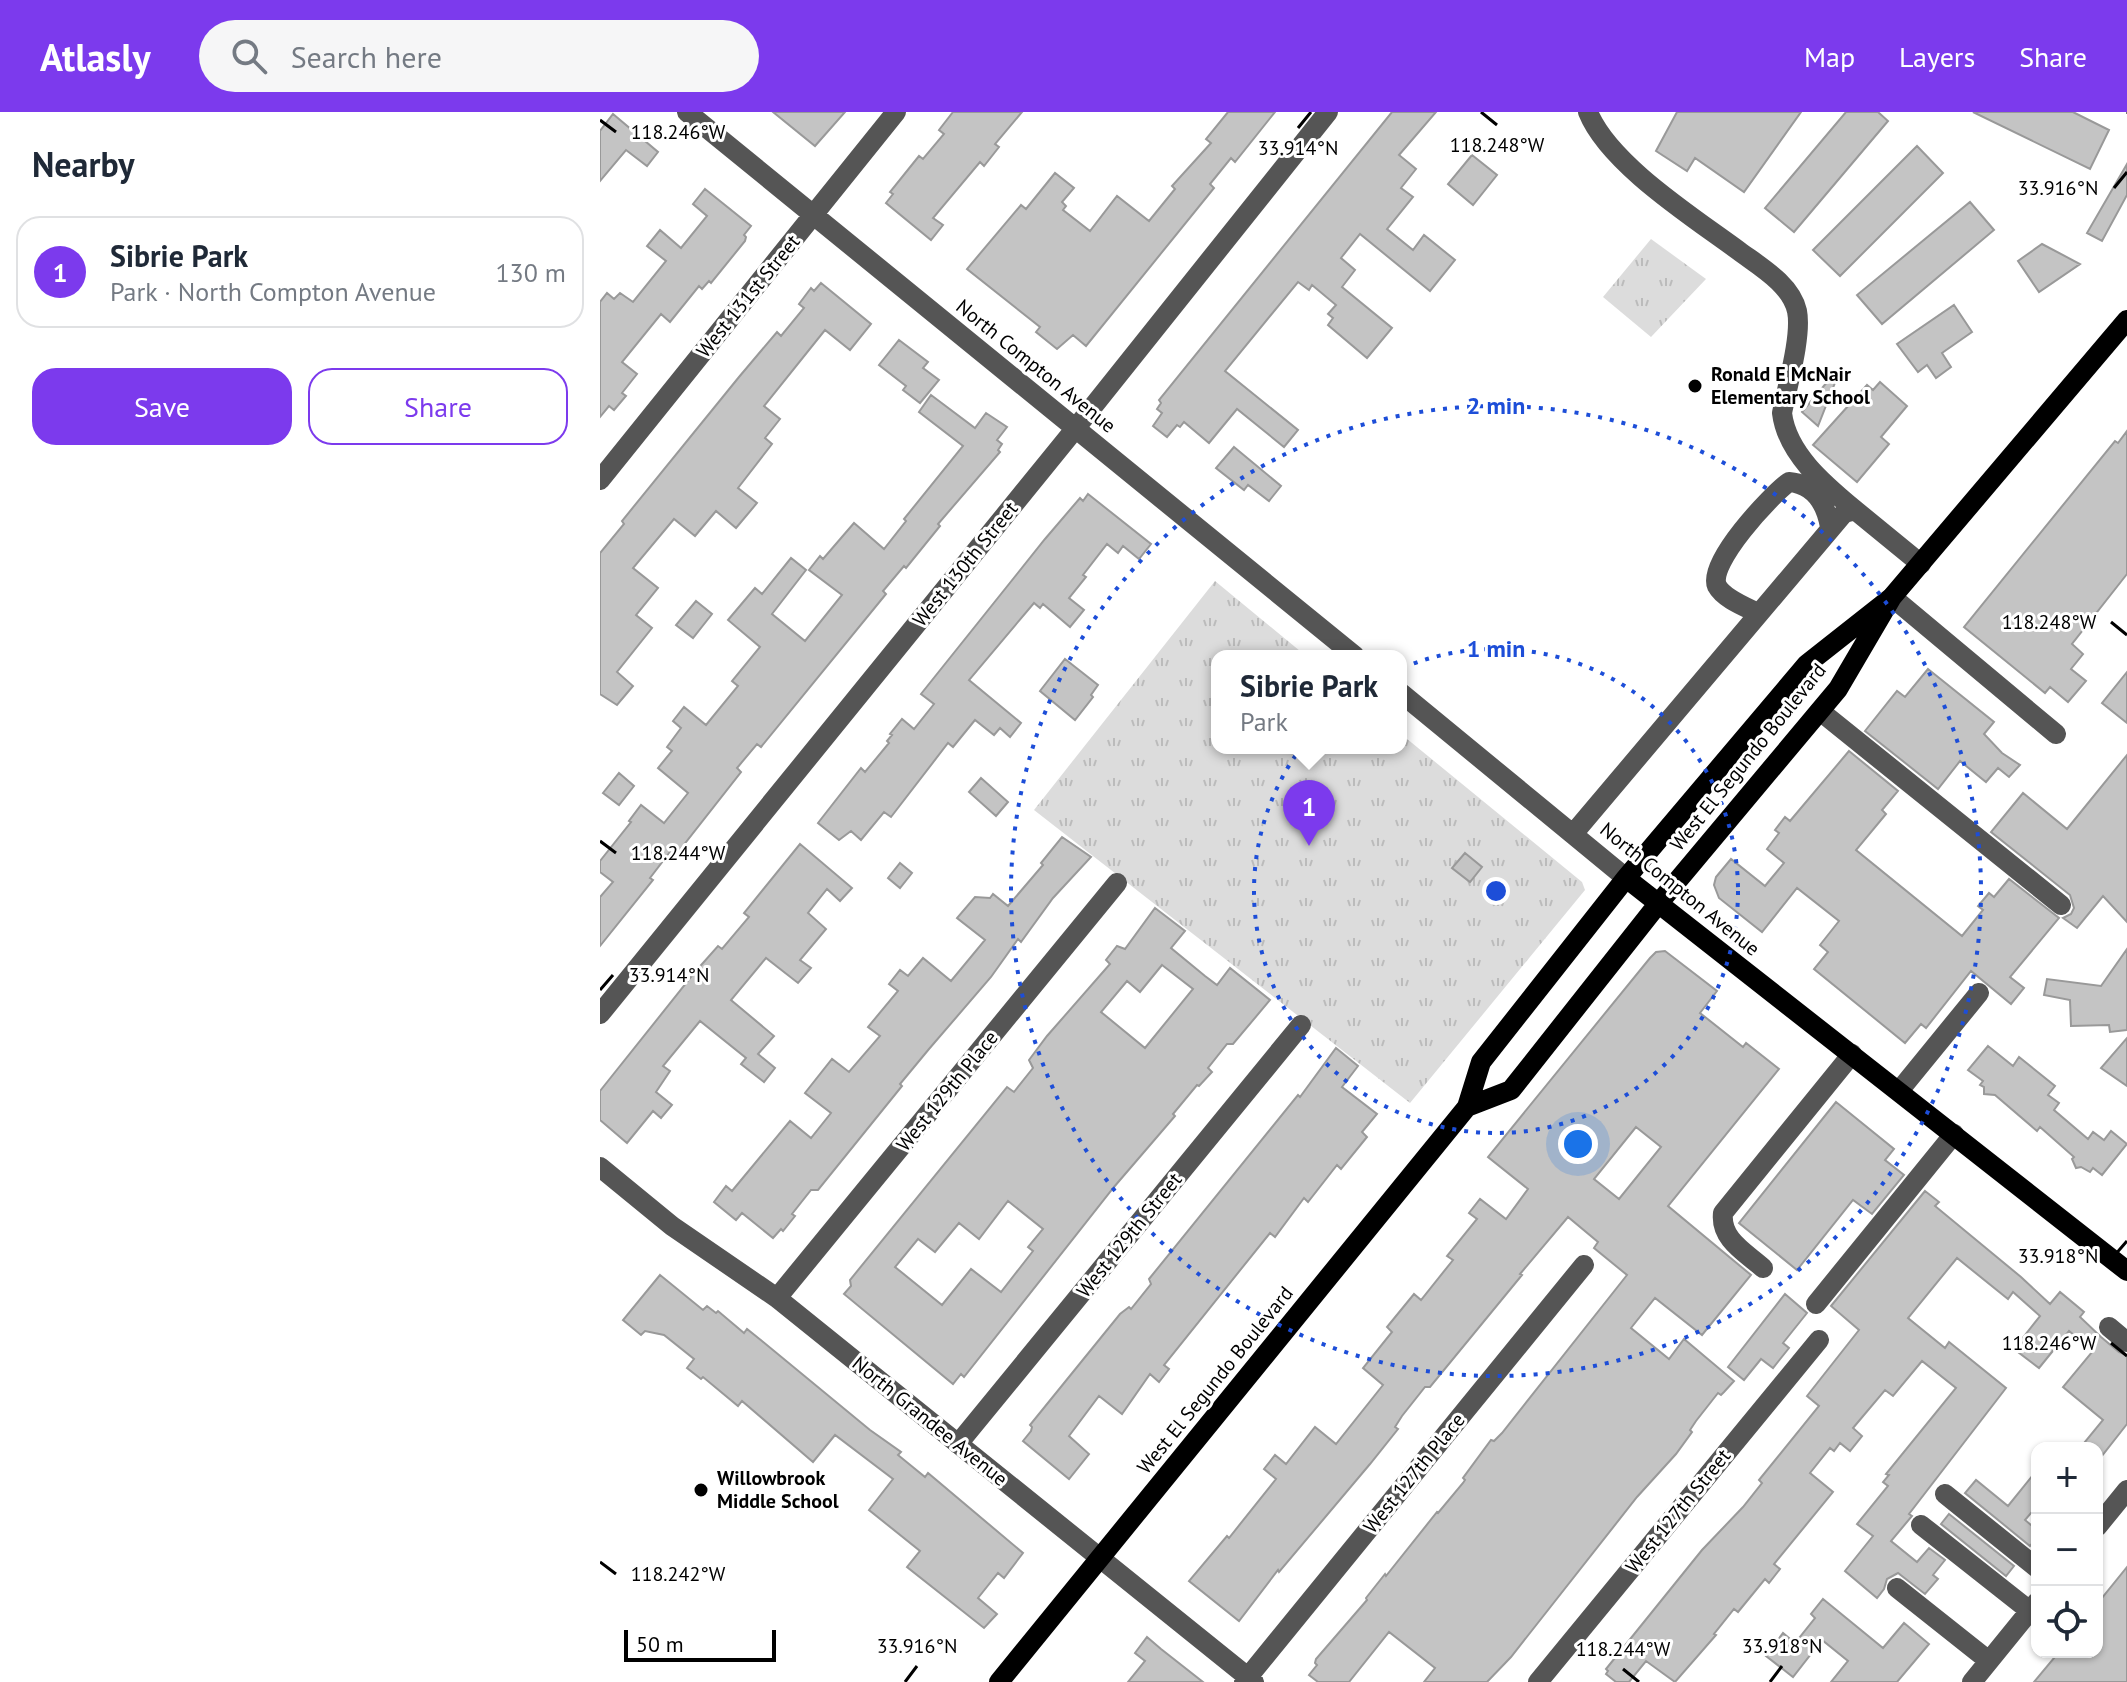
<!DOCTYPE html>
<meta charset="utf-8">
<style>
:root{--surface:#fff;--page:#f6f6f7;--text:#1f2937;--muted:#747a83;--line:#e0e1e3;--accent:#7c3aed}
body{margin:0;font-family:"PT Sans",sans-serif;background:var(--page);color:var(--text)}
.controls{position:absolute;right:24px;bottom:24px;display:grid;overflow:hidden;border-radius:16px;box-shadow:0 2px 6px #0004}
.controls button{width:72px;height:72px;display:grid;place-items:center;padding:0;border:0;border-bottom:2px solid var(--line);background:var(--surface);color:var(--text);font:40px sans-serif}
.scale{position:absolute;left:24px;bottom:20px;width:152px;box-sizing:border-box;padding-left:8px;border:4px solid #000;border-top:0;font-size:22px;line-height:28px;white-space:nowrap;color:#000;-webkit-text-stroke:6px #fff;paint-order:stroke}
.you{position:absolute;left:978px;top:1032px;width:28px;height:28px;margin:-20px;border:6px solid #fff;border-radius:50%;background:#1a73e8;box-shadow:0 0 0 12px #1a73e833}
.badge{display:grid;place-items:center;width:52px;height:52px;border-radius:50%;background:var(--accent);color:#fff;font-size:26px;font-weight:700}
.pin{position:absolute;translate:-50% -66px;filter:drop-shadow(0 2px 4px #0008)}
.pin::after{content:'';position:absolute;top:42px;width:28px;height:24px;background:inherit;clip-path:polygon(0 0,100% 0,50% 100%)}
.popup{position:absolute;left:611px;top:538px;width:196px;height:104px;box-sizing:border-box;display:grid;place-content:center;border-radius:16px;background:var(--surface);filter:drop-shadow(0 2px 6px #0005);font-size:26px;white-space:nowrap;color:var(--muted)}
.popup b{font-size:30px;color:var(--text)}
.popup::after{content:'';position:absolute;left:50%;top:100%;margin-left:-16px;border:16px solid transparent;border-top-color:var(--surface)}
.list{margin:0;padding:0;list-style:none}
h2{display:flex;justify-content:space-between;align-items:center;height:104px;margin:0;padding:0 32px;font-size:34px}
h2 small{font-size:26px;font-weight:400;color:var(--muted)}
.list li{display:grid;grid-template-columns:52px 1fr auto;gap:24px;align-items:center;box-sizing:border-box;height:112px;margin:0 16px 16px;padding:0 16px;border:2px solid var(--line);border-radius:24px}
.list b{display:block;font-size:30px;white-space:nowrap}
.list p{margin:0;font-size:26px;white-space:nowrap;color:var(--muted)}
.list em{font-size:26px;font-style:normal;color:var(--muted)}
.actions{display:flex;gap:16px;padding:24px 32px}
.actions a{flex:1;padding:18px 0;border:2px solid var(--accent);border-radius:24px;text-align:center;font-size:28px;color:var(--accent)}
.actions .main{background:var(--accent);color:#fff}
.icon{flex:none;width:44px;height:44px;fill:none;stroke:currentColor;stroke-width:2;stroke-linecap:round;stroke-linejoin:round}
.map{position:relative;flex:none;width:1527px;height:1570px;overflow:hidden}
header{display:flex;align-items:center;gap:48px;box-sizing:border-box;height:112px;padding:0 40px;background:var(--accent);color:#fff}
header strong{font-size:38px}
nav{display:flex;gap:44px;margin-inline-start:auto;font-size:28px}
.search{width:560px;height:72px;background:var(--page);display:flex;align-items:center;gap:20px;box-sizing:border-box;padding:0 28px;border-radius:44px;color:var(--muted);font-size:30px}
main{display:flex}
aside{flex:1;background:var(--surface)}
.map>svg:first-child{display:block}
.park{fill:url(#park-tufts)}
.building{fill:#c4c4c4;stroke:#999;stroke-width:2;fill-rule:evenodd}
.lines{fill:none;stroke-linecap:round;stroke-linejoin:round}
.path{stroke:#777;stroke-width:4;stroke-dasharray:2 4;stroke-linecap:butt}
.minor{stroke:#555;stroke-width:20}
.major{stroke:#000;stroke-width:20}
.ticks{fill:none;stroke:#000;stroke-width:3}
.ring{fill:none;stroke:#1d4ed8;stroke-width:4;stroke-dasharray:4 8}
.poi-dot{fill:#000;stroke:#fff;stroke-width:3}
.labels{text-anchor:middle;stroke-width:6;stroke-linejoin:round;paint-order:stroke}
.street-label{font-size:20px;fill:#000;stroke:#fff}
.poi-label{font-size:20px;font-weight:bold;fill:#000;stroke:#fff;text-anchor:start}
.ticks-label{font-size:20px;text-anchor:middle;fill:#000;stroke:#fff;stroke-width:6;stroke-linejoin:round;paint-order:stroke}
.centre{fill:#1d4ed8;stroke:#fff;stroke-width:4}
.ring-label{font-size:24px;text-anchor:middle;font-weight:bold;fill:#1d4ed8;stroke:#fff;stroke-width:6;stroke-linejoin:round;paint-order:stroke}
</style>
<header>
<strong>Atlasly</strong>
<div class="search"><svg class="icon" aria-label="search" viewBox="0 0 24 24"><circle cx="10" cy="10" r="6"/><path d="M15 15l6 6"/></svg>Search here</div>
<nav><a>Map</a><a>Layers</a><a>Share</a></nav>
</header>
<main>
<aside>
<h2>Nearby<small></small></h2>
<ul class="list">
<li><span class="badge">1</span><div><b>Sibrie Park</b><p>Park · North Compton Avenue</p></div><em>130 m</em></li>
</ul>
<div class="actions"><a class="main">Save</a><a>Share</a></div>
</aside>
<div class="map">
<svg width="1527" height="1570" viewBox="0 0 1527 1570">
<defs>
<pattern id="park-tufts" width="24" height="20" patternUnits="userSpaceOnUse" patternTransform="scale(2)"><rect width="24" height="20" fill="#dcdcdc"/><path d="M3 7l-1-3M5 7V3M7 7l1-3M15 17l-1-3M17 17v-4M19 17l1-3" fill="none" stroke="#bbb"/></pattern>
</defs>
<rect width="100%" height="100%" fill="#fff"/>
<path class="park" d="M1051 127 1106 167 1051 225 1003 185Z
M615 469 706 544H617V636H801V622L982 770 985 778 810 991 434 698Z"/>
<path class="building" d="M173 0H245L215 34Z
M353 0H422L395 32 399 35 384 54 380 50 333 106 343 113 331 128 286 91 293 82 290 80 319 44 323 47 344 22 339 18Z
M628 0H675L635 50 631 46 610 72 614 76 486 234 473 223 457 237 436 220 440 215 367 157 421 93 426 97 455 61 474 76 462 90 466 94 463 98 490 119 517 84 549 109 575 77 572 74 611 31 606 27Z
M792 0H836L799 43 816 57 801 76 813 85 787 117 813 138 824 123 855 148 830 179 760 122 741 146 755 158 742 175 792 216 767 246 728 213 733 206 728 202 736 193 712 173 709 178 698 170 625 259 698 318 684 335 637 297 609 331 584 310 580 315 577 313 567 325 553 314 562 301 557 297 561 291 559 288Z
M1077 0H1201L1144 80 1095 46 1087 59 1056 39Z
M1246 0H1278L1288 9 1194 120 1165 96Z
M1373 0H1473L1509 18 1490 57Z
M13 2 58 40 47 54 26 38 0 69V19Z
M1317 34 1343 61 1240 164 1213 138Z
M872 43 897 63 873 93 848 72Z
M1527 52V83L1502 129 1487 121Z
M105 77 151 114 144 123 146 125 145 129 111 171 109 169 102 177 99 174 70 210 61 202 22 250 37 262 22 281 26 284 14 298 9 294 0 305V190L7 181 14 187 20 181 33 190 66 149 47 134 60 118 81 136 107 104 93 92Z
M1370 90 1394 118 1282 212 1257 183Z
M1442 132 1480 152 1439 180 1418 149Z
M221 171 271 212 250 238 225 218 164 294 180 307 165 326 172 332 138 376 157 391 136 416 116 399 95 424 74 407 33 456 58 476 36 503 52 516 17 560 33 574 17 593 0 582V441L24 412 22 409 139 265 177 220 181 224 204 196 199 192 211 176 214 179Z
M1354 193 1372 220 1342 241 1351 255 1336 266 1327 253 1318 260 1297 232Z
M299 228 328 250 323 256 339 268 320 291 303 278 306 274 279 253Z
M1238 257 1240 258 1218 314 1202 300Z
M1280 270 1307 294 1281 325 1289 332 1257 370 1213 333 1267 273 1273 278Z
M331 283 375 316 386 301 407 315 397 328 402 332 398 338 400 340 338 412 340 414 306 456 304 454 283 479 286 482 161 635 157 632 137 656 141 660 75 744 70 740 50 766 53 768 0 834V785L13 770 0 760V749L31 710 29 709 41 693 64 711 88 681 58 656 72 639 67 635 81 616 73 609 84 595 106 613 138 574 132 569 160 535 128 508 155 476 162 482 191 446 206 458 172 502 205 529 242 483 209 458 220 444 223 447 254 411 284 437 306 409 304 407 363 334 319 300Z
M1527 319V462L1472 532 1483 542 1471 557 1486 569 1468 590 1450 575 1445 581 1364 515 1515 329 1518 331Z
M634 335 681 374 669 389 648 373 644 378 616 356Z
M488 382 551 432 539 447 523 434 518 441 507 432 483 463 486 465 469 486 484 498 470 515 443 492 440 496 434 491 369 568 421 611 410 625 400 616 394 623 375 608 353 635 348 631 291 705 284 700 261 728 251 719 239 728 218 711 261 656 265 660 289 631 287 629 292 623 290 622 302 607 314 617 334 592 321 582 445 427 480 386 483 389Z
M96 489 112 502 93 526 76 513Z
M465 547 498 573 491 583 493 585 475 608 440 579Z
M1328 557 1394 610 1384 622 1402 641 1420 653 1409 665 1398 656 1386 670 1360 649 1338 677 1265 619 1297 579 1305 585Z
M1527 560V611L1502 591Z
M1249 639 1298 679 1282 698 1286 702 1256 738 1362 824 1383 798 1378 794 1389 781 1394 785 1409 767 1459 806 1410 865 1424 876 1411 892 1371 859 1326 916 1321 912 1305 931 1214 857 1228 840 1220 833 1239 809 1197 776 1162 820 1119 786 1114 773 1116 765 1131 747 1165 774 1184 751 1167 737 1179 721 1175 718 1185 705 1190 709Z
M1527 643V810L1503 784 1477 816 1463 806 1471 802 1474 796 1470 783 1391 720 1423 681 1467 717Z
M19 661 34 674 19 693 3 681Z
M381 666 408 690 396 704 369 680Z
M462 725 491 745 453 786 421 830 418 827 391 865 329 937 300 972 302 974 218 1078H211L192 1102 195 1104 183 1119 181 1117 173 1126 142 1101 136 1108 114 1090 126 1074 132 1079 190 1009 211 1026 231 1001 205 981 232 947 249 960 280 924 268 915 298 879 289 872 300 858 308 864 323 846 351 869 385 828 357 806 375 785 390 786 393 782 408 794 443 753 441 751Z
M200 732 252 776 240 789 227 777 208 801 226 817 200 848 211 856 198 871 166 846 131 888 174 924 158 942 175 956 164 970 141 952 146 946 100 909 63 954 70 959 56 980 72 993 61 1006 53 999 27 1031 0 1008V979L95 860 118 834 122 837 149 805 144 801Z
M865 741 882 755 870 770 852 756Z
M300 751 312 761 300 776 288 766Z
M555 796 585 819 571 836 605 864 617 873 630 856 670 888 633 932H627L608 956 612 960 599 974 597 973 573 1002 575 1004 514 1075 364 1265 361 1262 353 1272 244 1182 251 1174 250 1168 407 975 414 980 433 956 429 948 447 924 510 852 506 848 517 834 525 837ZM562 853 593 877 545 936 501 900 527 869 540 880ZM408 1089 443 1117 428 1135 433 1139 401 1180 371 1157 342 1193 295 1155 318 1127 335 1140 359 1111 379 1127Z
M1527 837V918L1510 920 1509 913 1471 914 1470 888 1444 883 1447 867 1501 874Z
M1065 839 1117 879 1100 901 1143 935 1146 931 1179 957 1068 1094 1151 1163 1102 1223 1055 1186 1031 1216 1069 1247 1084 1227 1134 1269 1124 1280 1121 1283 1118 1281 1096 1309 1090 1318 1092 1320 1076 1342 1037 1385 911 1545 887 1570H824L835 1556 789 1520 749 1570H718L709 1563 717 1553 715 1551 716 1547 767 1488 766 1486 785 1462 786 1464 837 1400 838 1401 863 1371 865 1368 863 1366 891 1328 894 1329 902 1321 1027 1163 994 1136 998 1130 968 1105 920 1162 922 1163 830 1275H825L802 1304 795 1315 798 1317 770 1352 679 1460 678 1458 639 1509 589 1469 627 1424 629 1426 676 1367 664 1357 675 1343 686 1352 715 1315 736 1332 783 1273 763 1256 792 1220 787 1215 814 1182 821 1188 853 1148 847 1144 877 1107 869 1101 880 1087 906 1107 928 1077 888 1045 1050 846 1056 840ZM1036 1015 1061 1035 1019 1087 994 1067Z
M1527 926V974L1501 956Z
M1388 934 1413 954 1419 945 1455 974 1448 983 1459 991 1454 998 1488 1027 1493 1020 1504 1028 1511 1019 1527 1032 1502 1063 1493 1056 1490 1060 1481 1055 1476 1056 1472 1047 1474 1045 1440 1015 1437 1019 1395 983 1384 982V975L1380 973 1383 969 1368 958Z
M736 936 758 954 742 975 777 1002 762 1020 767 1025 741 1057 737 1053 708 1090 704 1086 675 1125 670 1121 564 1253 569 1257 559 1270 550 1262 522 1302 499 1284 469 1324 489 1342 469 1367 423 1329 431 1319 432 1315 430 1313 520 1202 529 1195 531 1197 551 1172 549 1167 698 983 700 985Z
M1236 990 1294 1037 1285 1048 1304 1063 1272 1102 1253 1088 1197 1158 1139 1111Z
M1325 1079 1339 1090 1335 1094 1421 1165 1450 1192 1460 1180 1484 1200 1480 1205 1501 1225 1519 1240 1527 1243V1312L1501 1345 1497 1342V1336H1490L1484 1331 1503 1308 1463 1275 1493 1239 1469 1219 1439 1256 1414 1237 1440 1204 1413 1180 1408 1187 1357 1146 1308 1206 1345 1236 1349 1230 1406 1276 1309 1402 1312 1404 1291 1429 1317 1450 1329 1436 1345 1448 1333 1463 1338 1467 1325 1482 1298 1461 1287 1467 1284 1477 1277 1486 1245 1459 1273 1424 1257 1412 1288 1374 1283 1370 1289 1363 1286 1362 1356 1276 1322 1249 1293 1284 1285 1278 1253 1316 1262 1324 1250 1339 1240 1331 1234 1339 1230 1336 1210 1361 1233 1380 1174 1452 1180 1457 1169 1471 1165 1467 1138 1500 1134 1497 1114 1522 1116 1523 1075 1570 1046 1549 1029 1570H1016L1006 1562 1008 1559 1006 1557 1102 1438 1143 1395 1162 1371 1159 1368 1219 1294 1207 1284 1259 1218 1231 1194Z
M60 1163 103 1198 107 1194 116 1201 118 1199 144 1221 147 1217 162 1229 270 1318 301 1340 298 1343 325 1365 328 1361 423 1441 404 1466 398 1461 378 1486 397 1502 384 1516 307 1455 320 1439 269 1398 293 1367 235 1323 213 1350 142 1289 138 1294 103 1265 101 1267 87 1256 94 1247 64 1223 45 1219 41 1223 23 1208Z
M1185 1182 1207 1201 1183 1231 1189 1236 1173 1256 1161 1247 1144 1268 1128 1255Z
M1437 1358V1394L1425 1408 1437 1418V1426L1430 1434 1365 1381 1376 1368 1408 1394Z
M1349 1402 1414 1454 1406 1464 1341 1412Z
M1527 1455V1570H1434L1459 1540H1497V1492Z
M1223 1487 1283 1536 1304 1511 1329 1532 1297 1570H1231L1248 1549 1222 1528 1193 1565 1166 1544 1183 1521 1195 1531 1215 1506 1211 1502Z
M547 1525 561 1537 603 1570H528L545 1549 535 1541Z"/>
<g class="lines">
<path class="path" d="M1526 0H1527"/>
<path class="minor" d="M87 0 755 544
M988 0C1009 52 1093 105 1139 139 1159 154 1191 172 1197 199 1202 224 1187 275 1182 301 1187 342 1225 373 1255 398
M0 368 296 0
M1292 485 1456 622
M1158 501C1146 495 1124 487 1117 474 1107 451 1171 383 1189 370 1214 372 1226 392 1230 415
M801 581 1026 766
M1220 599 1461 793
M973 722 1244 401 1255 398 1321 452
M0 902 475 317 728 0
M1299 979 1379 881
M0 1055 72 1114 177 1186 654 1570
M1163 1156C1145 1140 1120 1127 1123 1101L1252 942
M177 1186 517 771
M1216 1192 1354 1022
M1509 1215 1527 1230
M358 1332 701 913
M1345 1382 1437 1456
M1321 1413 1430 1499
M1497 1415 1527 1378
M1297 1476 1389 1549
M644 1570 984 1153
M938 1570 1219 1228
M1372 1570 1437 1490"/>
<path class="major" d="M1026 766 1527 1159
M867 995 911 978 1058 792 1238 577 1292 485 1527 208
M399 1570 867 995 881 950 1026 766 1207 552 1292 485"/>
</g>
<path class="ticks" d="M881 0 897 13M0 8 16 20M698 16 711 0M1514 76 1527 60M1511 510 1527 523M0 729 16 741M0 878 13 863M1514 1144 1527 1129M1511 1231 1527 1244M0 1450 16 1462M1023 1557 1039 1570M305 1570 317 1554M1170 1570 1182 1554"/>
<g class="ring">
<circle cx="896" cy="779" r="242"/>
<circle cx="896" cy="779" r="485"/>
</g>
<g class="poi-dot">
<circle cx="1095" cy="274" r="8"/>
<circle cx="101" cy="1378" r="8"/>
</g>
<g class="labels">
<g class="street-label">
<text transform="translate(148 184) rotate(-51)" y="7">West 131st Street</text>
<text transform="translate(436 254) rotate(39)" y="7">North Compton Avenue</text>
<text transform="translate(365 452) rotate(-51)" y="7">West 130th Street</text>
<text transform="translate(1148 645) rotate(-51)" y="7">West El Segundo Boulevard</text>
<text transform="translate(1080 777) rotate(39)" y="7">North Compton Avenue</text>
<text transform="translate(347 979) rotate(-51)" y="7">West 129th Place</text>
<text transform="translate(529 1123) rotate(-51)" y="7">West 129th Street</text>
<text transform="translate(615 1268) rotate(-51)" y="7">West El Segundo Boulevard</text>
<text transform="translate(330 1309) rotate(39)" y="7">North Grandee Avenue</text>
<text transform="translate(814 1361) rotate(-51)" y="7">West 127th Place</text>
<text transform="translate(1078 1399) rotate(-51)" y="7">West 127th Street</text>
</g>
<g class="poi-label">
<text x="1111" y="269">Ronald E McNair<tspan x="1111" dy="23">Elementary School</tspan></text>
<text x="117" y="1373">Willowbrook<tspan x="117" dy="23">Middle School</tspan></text>
</g>
</g>
<g class="ticks-label">
<text x="78" y="27">118.246°W</text>
<text x="897" y="40">118.248°W</text>
<text x="698" y="43">33.914°N</text>
<text x="1458" y="83">33.916°N</text>
<text x="1449" y="517">118.248°W</text>
<text x="78" y="748">118.244°W</text>
<text x="69" y="870">33.914°N</text>
<text x="1458" y="1151">33.918°N</text>
<text x="1449" y="1238">118.246°W</text>
<text x="78" y="1469">118.242°W</text>
<text x="317" y="1541">33.916°N</text>
<text x="1182" y="1541">33.918°N</text>
<text x="1023" y="1544">118.244°W</text>
</g>
<circle cx="896" cy="779" r="12" class="centre"/>
<g class="ring-label">
<text x="896" y="302">2 min</text>
<text x="896" y="545">1 min</text>
</g>
</svg>
<div class="controls">
<button>+</button>
<button>−</button>
<button><svg class="icon" aria-label="locate" viewBox="0 0 24 24"><circle cx="12" cy="12" r="6"/><path d="M12 2v4M12 18v4M2 12h4M18 12h4"/></svg></button>
</div>
<div class="scale">50 m</div>
<div class="you"></div>
<div class="pin badge" style="left:709px;top:734px">1</div>
<div class="popup"><b>Sibrie Park</b>Park</div>
</div>
</main>
